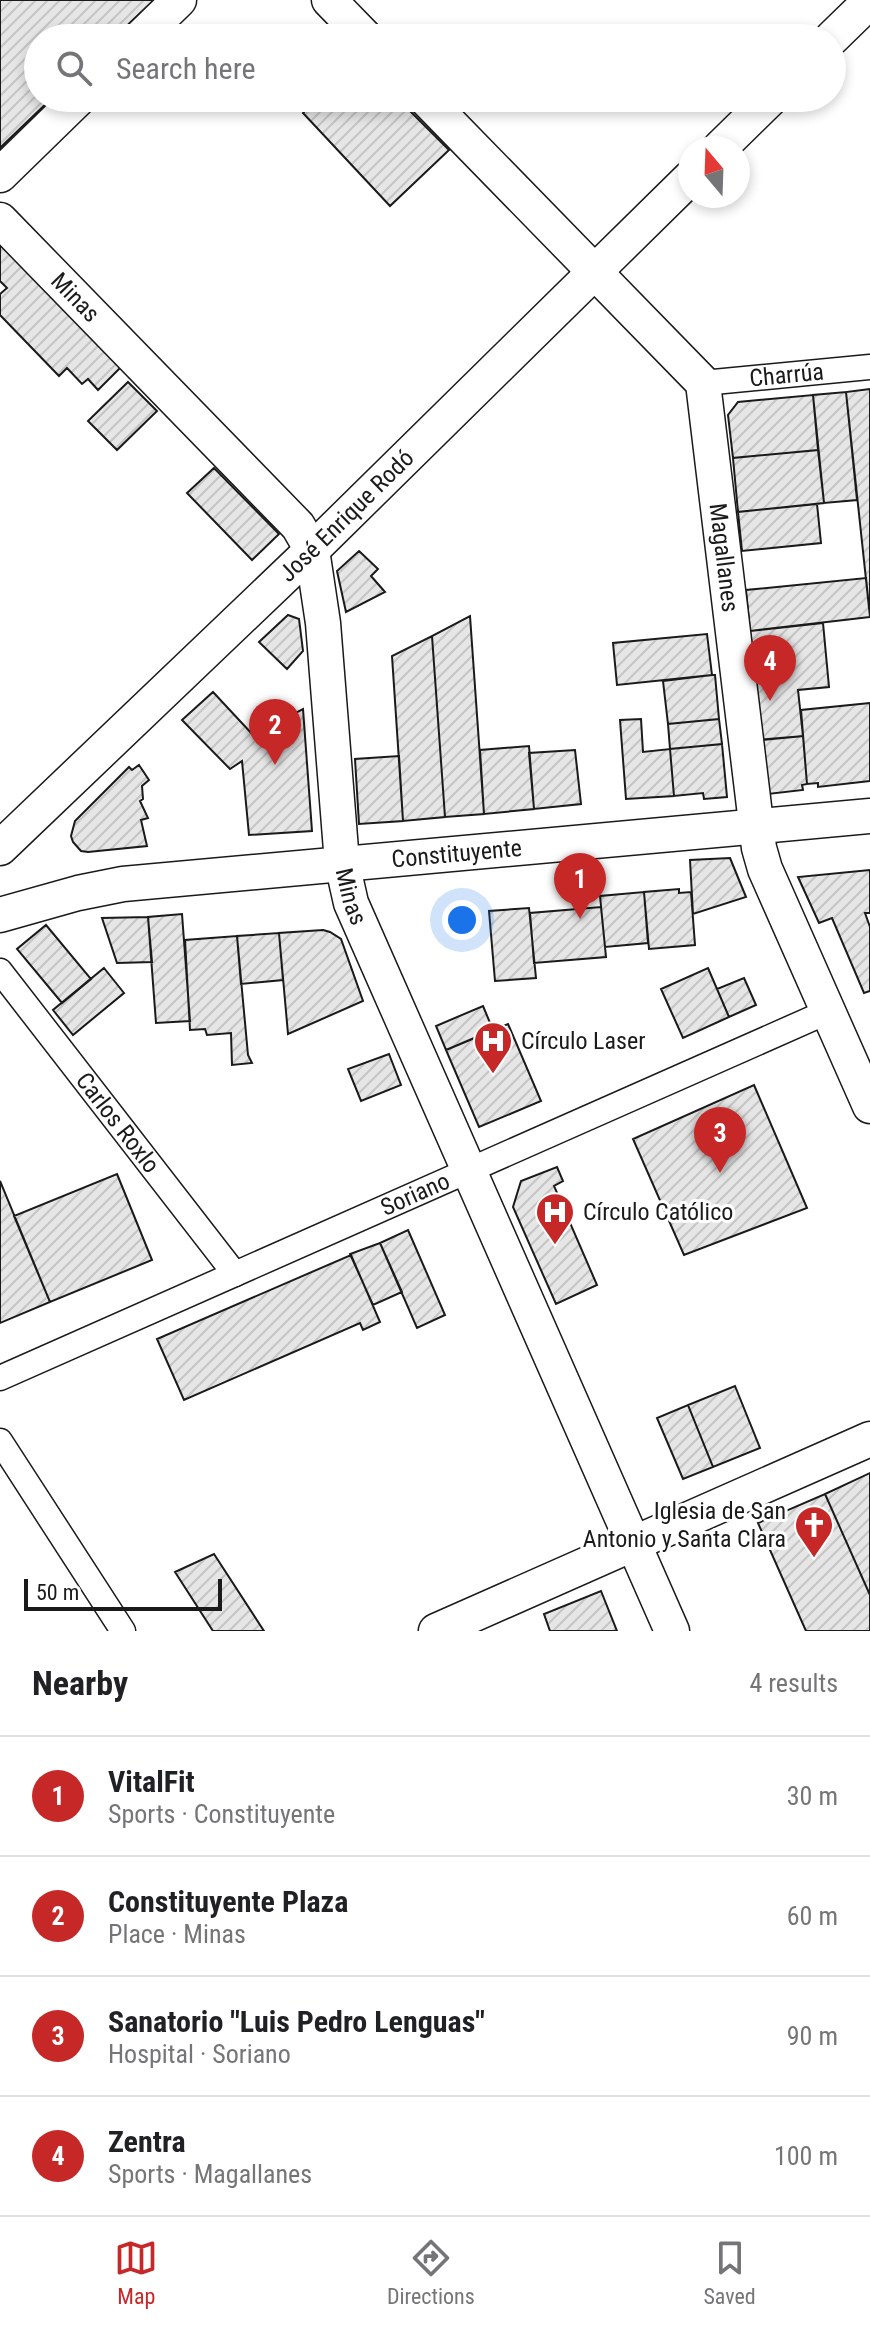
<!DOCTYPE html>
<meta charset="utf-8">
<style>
:root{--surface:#fff;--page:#f2f2f2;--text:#202124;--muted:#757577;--line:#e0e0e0;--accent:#c62828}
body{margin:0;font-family:"Roboto Condensed",sans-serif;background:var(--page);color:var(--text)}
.compass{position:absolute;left:678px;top:136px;width:72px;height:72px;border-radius:50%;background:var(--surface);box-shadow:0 4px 12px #0003;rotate:341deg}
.scale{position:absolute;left:24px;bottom:20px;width:198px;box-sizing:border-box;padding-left:8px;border:4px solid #1a1a1a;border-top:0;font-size:22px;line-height:28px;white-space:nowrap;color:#1a1a1a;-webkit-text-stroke:6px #fff;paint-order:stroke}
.you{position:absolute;left:462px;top:920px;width:28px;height:28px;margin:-20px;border:6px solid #fff;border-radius:50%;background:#1a73e8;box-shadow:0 0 0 12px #1a73e833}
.badge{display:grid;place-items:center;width:52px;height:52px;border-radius:50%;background:var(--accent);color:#fff;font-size:26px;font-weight:700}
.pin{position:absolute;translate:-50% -66px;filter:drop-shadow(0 2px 4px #0008)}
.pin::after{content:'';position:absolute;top:42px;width:28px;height:24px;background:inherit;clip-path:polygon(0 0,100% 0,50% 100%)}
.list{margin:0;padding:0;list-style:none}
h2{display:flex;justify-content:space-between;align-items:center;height:104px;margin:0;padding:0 32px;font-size:34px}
h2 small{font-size:26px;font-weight:400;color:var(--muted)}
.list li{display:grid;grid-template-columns:52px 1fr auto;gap:24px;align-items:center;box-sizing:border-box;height:120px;padding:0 32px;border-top:2px solid var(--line)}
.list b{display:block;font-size:30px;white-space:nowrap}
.list p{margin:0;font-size:26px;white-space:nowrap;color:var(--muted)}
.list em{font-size:26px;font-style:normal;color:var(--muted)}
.icon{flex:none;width:44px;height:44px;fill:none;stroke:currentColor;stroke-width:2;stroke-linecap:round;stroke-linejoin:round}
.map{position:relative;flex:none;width:870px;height:1631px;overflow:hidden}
.search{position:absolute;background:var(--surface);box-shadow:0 4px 12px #0003;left:24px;right:24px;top:24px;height:88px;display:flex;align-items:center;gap:20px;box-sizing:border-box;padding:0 28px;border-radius:44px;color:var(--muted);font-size:30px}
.sheet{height:584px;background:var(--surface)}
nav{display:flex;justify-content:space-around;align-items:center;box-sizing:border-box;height:112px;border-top:2px solid var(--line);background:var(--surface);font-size:22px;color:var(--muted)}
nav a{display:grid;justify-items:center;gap:4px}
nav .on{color:var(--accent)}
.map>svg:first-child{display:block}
.building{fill:url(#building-hatch);stroke:#1a1a1a;stroke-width:2}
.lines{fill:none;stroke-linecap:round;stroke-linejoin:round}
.street-casing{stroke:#1a1a1a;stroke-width:27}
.secondary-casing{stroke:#1a1a1a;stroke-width:37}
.street{stroke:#fff;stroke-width:24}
.secondary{stroke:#fff;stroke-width:34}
.labels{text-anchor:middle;stroke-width:6;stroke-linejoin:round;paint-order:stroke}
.street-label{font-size:24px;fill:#1a1a1a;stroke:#fff}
.poi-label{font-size:24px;fill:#1a1a1a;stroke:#fff;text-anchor:start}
</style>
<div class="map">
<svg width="870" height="1631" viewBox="0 0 870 1631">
<defs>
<pattern id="building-hatch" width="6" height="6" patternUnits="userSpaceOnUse" patternTransform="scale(2)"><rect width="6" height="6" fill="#e6e6e6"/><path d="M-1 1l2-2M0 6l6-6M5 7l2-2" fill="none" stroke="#c5c5c5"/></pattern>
</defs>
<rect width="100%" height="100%" fill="#fff"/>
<path class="building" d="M0 0H154L114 38H38V98H52L0 148Z
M52 98H62L0 158V148Z
M318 98H397L449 150 390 206 303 113Z
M0 244 125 363 98 390 88 379 82 384 67 368 59 376 0 315V294L7 288 0 281Z
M128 382 157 411 117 450 88 421Z
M870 389V617L846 392Z
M846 392 857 500 824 503 813 395Z
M813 395 818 450 733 458 728 415 738 402Z
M818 450 824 503 738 512 733 458Z
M214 468 279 534 252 560 187 493Z
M817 504 821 543 742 551 738 512Z
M359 551 378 569 371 576 385 592 346 612 337 571Z
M866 578 870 617 750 631 746 590Z
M288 615 299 619 303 651 287 669 259 642Z
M470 616 484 814 445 817 432 636Z
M823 623 829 687 798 690 803 736 761 740 750 631Z
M707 634 712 675 617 685 613 643Z
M432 636 445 817 403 821 392 656Z
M712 675H715L719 719 668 724 663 681Z
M213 692 253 735 303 709 312 831 249 835 242 761 230 769 182 720Z
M870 703V781L818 787V783L807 784 801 710Z
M641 719 643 752 670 749 674 796 626 799 620 720Z
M719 719 722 744 670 749 668 724Z
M803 736 807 784 802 785 803 790 768 794 757 740Z
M722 744 727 797 704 799 703 793 674 796 670 749Z
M529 746 534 809 484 814 480 750Z
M575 750 581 804 534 809 529 753Z
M399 756 403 821 359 824 355 759Z
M139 765 149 780 142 786 143 799 140 801 148 818 141 820 147 846 88 852 81 851 73 842 71 836 75 821 129 767 132 770Z
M730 858 746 897 693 914 690 860Z
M870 870V913H865L870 927V991L864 993 832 918 819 923 798 877Z
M679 889V893L691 892 695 945 649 949 644 892Z
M644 892 648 943 605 947 600 896Z
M601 907 606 957 534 963 530 913Z
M529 908 536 978 495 981 489 911Z
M182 914 190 1021 156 1023 148 917Z
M148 917 152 962 117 963 102 918Z
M46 925 91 979 62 1003 17 949Z
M323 930 330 932 341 939 363 1001 288 1034 279 933Z
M279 933 283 980 241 984 237 936Z
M237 936 248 1055 252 1063 232 1065 231 1033 207 1035 205 1029 190 1030 185 940Z
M104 968 124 993 73 1035 53 1010Z
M708 968 729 1017 683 1038 661 989Z
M744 978 756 1005 729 1017 717 989Z
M483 1006 493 1030 446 1050 436 1026Z
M508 1024 541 1101 479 1127 446 1050Z
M389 1054 401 1085 361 1101 348 1069Z
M754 1085 807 1208 684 1255 633 1139Z
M557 1167 563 1181 554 1186 597 1285 556 1304 513 1207 521 1181Z
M117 1174 152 1260 50 1302 14 1216Z
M0 1181 50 1302 0 1323Z
M408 1230 445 1315 417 1328 380 1243Z
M380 1243 402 1292 373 1305 350 1254Z
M351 1255 380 1322 363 1330 360 1323 184 1400 157 1339Z
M735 1386 760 1448 713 1467 688 1405Z
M688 1405 713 1467 683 1479 657 1418Z
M870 1473V1595L825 1494Z
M825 1494 870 1595V1631H806L758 1523Z
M214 1554 264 1631H213L175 1572Z
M601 1591 617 1631H550L544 1614Z"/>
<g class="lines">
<g class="street-casing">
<g id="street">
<path id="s1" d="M703 383 870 367"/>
<path id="s2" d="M0 971 235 1274"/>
<path id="s3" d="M0 1378 829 1011"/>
<path d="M0 1441 123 1631"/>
</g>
</g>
<g class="secondary-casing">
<g id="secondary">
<path d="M329 0 366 38"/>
<path d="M140 38 179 0"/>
<path d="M832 38 870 1"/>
<path id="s4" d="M425 98 703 383 759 848 765 869 870 1106"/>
<path d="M720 148 771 98"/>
<path d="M0 175 79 98"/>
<path id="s5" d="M0 220 298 526 312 550 317 583 323 623 342 863 351 903 672 1631"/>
<path id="s6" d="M0 848 312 550 690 178"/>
<path id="s7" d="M0 915 78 893 123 884 870 816"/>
<path d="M436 1631 870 1439"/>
</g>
</g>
<use href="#street" class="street"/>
<use href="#secondary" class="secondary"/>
</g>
<defs>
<g id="hospital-pin" transform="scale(2)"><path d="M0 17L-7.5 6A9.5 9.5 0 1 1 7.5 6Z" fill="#c62828" stroke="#fff"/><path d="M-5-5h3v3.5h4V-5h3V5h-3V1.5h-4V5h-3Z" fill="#fff"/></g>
<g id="church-pin" transform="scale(2)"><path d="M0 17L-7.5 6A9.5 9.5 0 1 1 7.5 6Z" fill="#c62828" stroke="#fff"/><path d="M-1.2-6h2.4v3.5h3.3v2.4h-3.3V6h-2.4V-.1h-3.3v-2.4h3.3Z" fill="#fff"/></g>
</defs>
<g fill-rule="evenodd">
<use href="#hospital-pin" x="493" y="1041"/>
<use href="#hospital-pin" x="555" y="1212"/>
<use href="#church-pin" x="814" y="1525"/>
</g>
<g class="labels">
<g class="street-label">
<text dy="8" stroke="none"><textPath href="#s5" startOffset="108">Minas</textPath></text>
<text dy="8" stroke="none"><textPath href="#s1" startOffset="84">Charrúa</textPath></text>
<text dy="8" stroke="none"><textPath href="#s6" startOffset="480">José Enrique Rodó</textPath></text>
<text dy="8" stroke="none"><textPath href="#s4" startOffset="574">Magallanes</textPath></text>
<text dy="8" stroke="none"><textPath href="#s7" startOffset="462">Constituyente</textPath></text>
<text dy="8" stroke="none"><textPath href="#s5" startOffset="804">Minas</textPath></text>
<text dy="8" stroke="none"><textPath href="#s2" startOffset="192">Carlos Roxlo</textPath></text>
<text dy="8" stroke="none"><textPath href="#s3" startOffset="454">Soriano</textPath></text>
</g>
<g class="poi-label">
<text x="521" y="1049">Círculo Laser</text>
<text x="583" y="1220">Círculo Católico</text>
<text x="786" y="1519" text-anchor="end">Iglesia de San<tspan x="786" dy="28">Antonio y Santa Clara</tspan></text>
</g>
</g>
</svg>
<svg class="compass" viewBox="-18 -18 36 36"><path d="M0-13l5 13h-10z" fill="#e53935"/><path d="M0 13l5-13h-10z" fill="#757577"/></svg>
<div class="scale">50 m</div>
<div class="you"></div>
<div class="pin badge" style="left:580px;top:919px">1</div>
<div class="pin badge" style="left:275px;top:765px">2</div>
<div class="pin badge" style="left:720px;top:1173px">3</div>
<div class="pin badge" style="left:770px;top:701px">4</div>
<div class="search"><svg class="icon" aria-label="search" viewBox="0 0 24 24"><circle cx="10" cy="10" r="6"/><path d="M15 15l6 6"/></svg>Search here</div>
</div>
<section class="sheet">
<h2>Nearby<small>4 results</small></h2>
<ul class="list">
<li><span class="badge">1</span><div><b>VitalFit</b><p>Sports · Constituyente</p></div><em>30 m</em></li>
<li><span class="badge">2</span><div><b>Constituyente Plaza</b><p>Place · Minas</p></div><em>60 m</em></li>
<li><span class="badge">3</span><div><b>Sanatorio &quot;Luis Pedro Lenguas&quot;</b><p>Hospital · Soriano</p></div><em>90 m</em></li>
<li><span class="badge">4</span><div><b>Zentra</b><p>Sports · Magallanes</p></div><em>100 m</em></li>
</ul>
</section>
<nav>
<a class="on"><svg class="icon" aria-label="map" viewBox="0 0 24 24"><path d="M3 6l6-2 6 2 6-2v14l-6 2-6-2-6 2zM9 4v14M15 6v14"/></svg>Map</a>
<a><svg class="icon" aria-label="directions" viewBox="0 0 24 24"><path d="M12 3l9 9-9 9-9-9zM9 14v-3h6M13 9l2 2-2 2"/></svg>Directions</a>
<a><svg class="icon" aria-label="saved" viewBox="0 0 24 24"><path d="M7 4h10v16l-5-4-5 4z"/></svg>Saved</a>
</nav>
